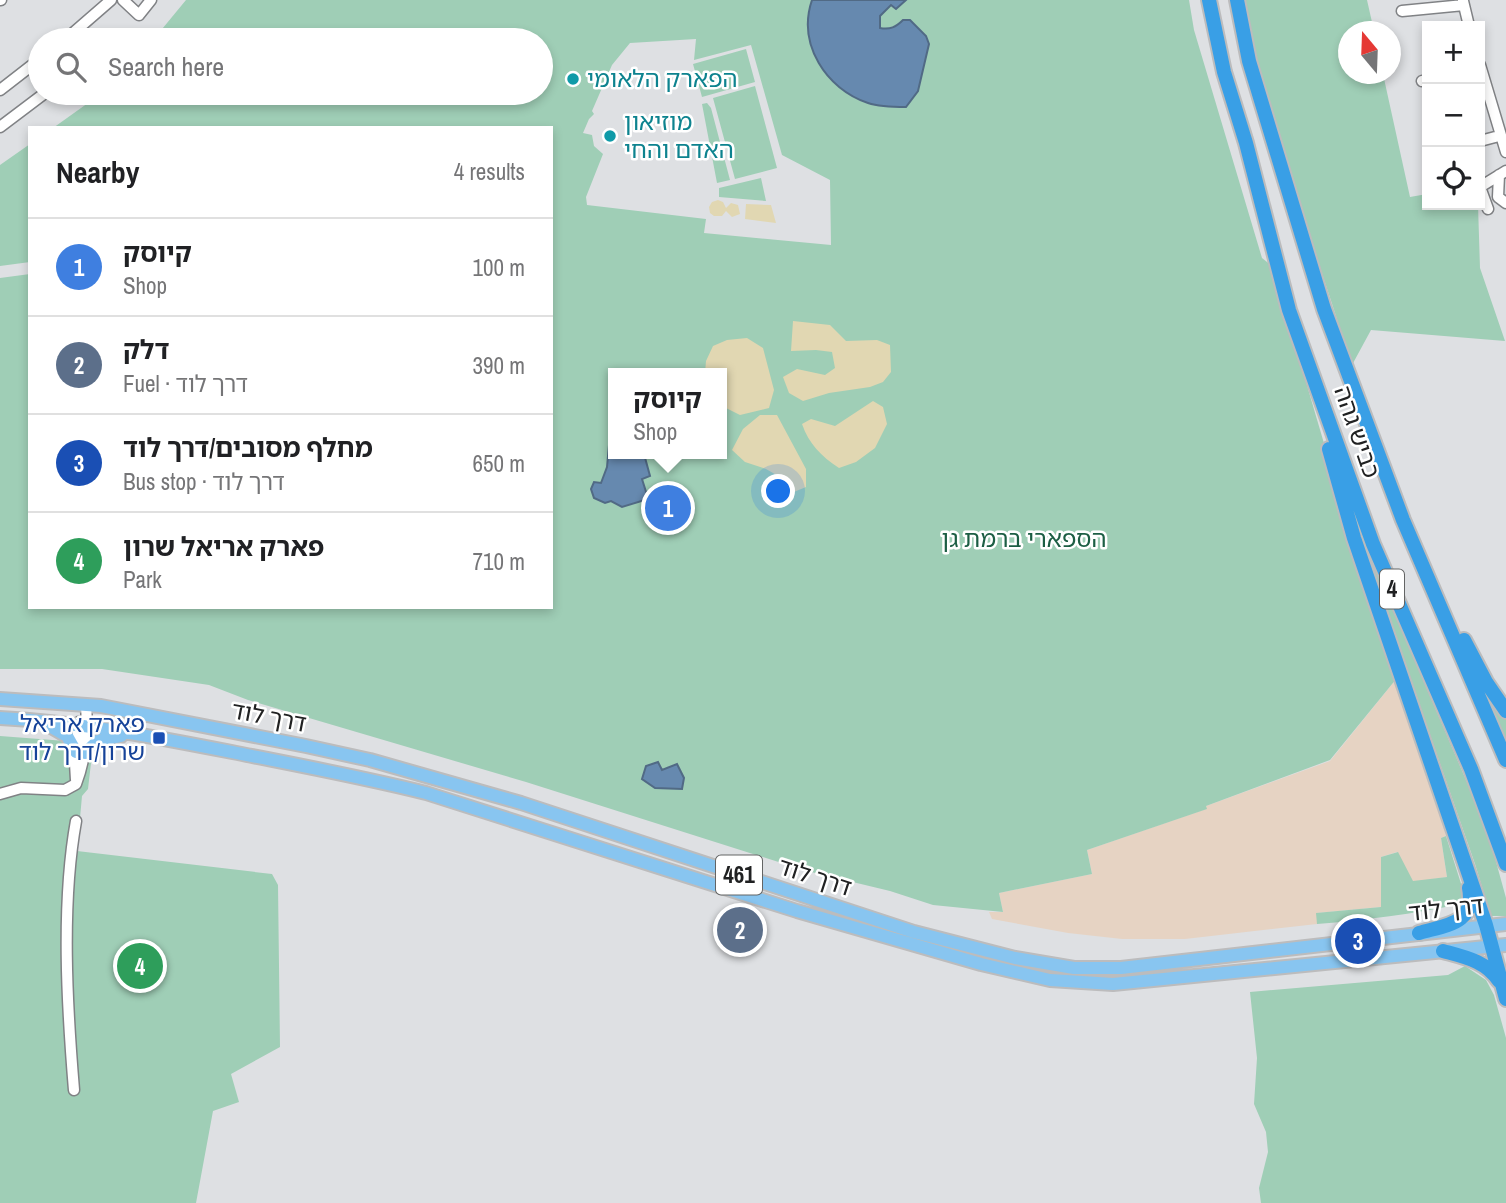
<!DOCTYPE html>
<meta charset="utf-8">
<style>
:root{--surface:#fff;--page:#f2f2f2;--text:#202124;--muted:#757577;--line:#e0e0e0;--accent:#0b8043}
body{margin:0;font-family:"Archivo Narrow","Noto Sans Hebrew",sans-serif;background:var(--page);color:var(--text)}
.controls{position:absolute;right:21px;top:21px;display:grid;overflow:hidden;border-radius:0px;box-shadow:0 4px 10px #0003}
.controls button{width:63px;height:63px;display:grid;place-items:center;padding:0;border:0;border-bottom:2px solid var(--line);background:var(--surface);color:var(--text);font:35px sans-serif}
.compass{position:absolute;left:1338px;top:21px;width:63px;height:63px;border-radius:50%;background:var(--surface);box-shadow:0 4px 10px #0003;rotate:341deg}
.you{position:absolute;left:779px;top:492px;width:24px;height:24px;margin:-18px;border:5px solid #fff;border-radius:50%;background:#1a73e8;box-shadow:0 0 0 10px #1a73e833}
.badge{display:grid;place-items:center;width:46px;height:46px;border-radius:50%;background:var(--accent);color:#fff;font-size:23px;font-weight:700}
.pin{position:absolute;translate:-50% -50%;border:4px solid #fff;box-shadow:0 2px 7px #0006}
.popup{position:absolute;left:608px;top:368px;width:119px;height:91px;box-sizing:border-box;display:grid;place-content:center;border-radius:0px;background:var(--surface);filter:drop-shadow(0 2px 5px #0005);font-size:23px;white-space:nowrap;color:var(--muted)}
.popup b{font-size:26px;color:var(--text)}
.popup::after{content:'';position:absolute;left:50%;top:100%;margin-left:-14px;border:14px solid transparent;border-top-color:var(--surface)}
.list{margin:0;padding:0;list-style:none}
h2{display:flex;justify-content:space-between;align-items:center;height:91px;margin:0;padding:0 28px;font-size:30px}
h2 small{font-size:23px;font-weight:400;color:var(--muted)}
.list li{display:grid;grid-template-columns:46px 1fr auto;gap:21px;align-items:center;box-sizing:border-box;height:98px;padding:0 28px;border-top:2px solid var(--line)}
.list b{display:block;font-size:26px;white-space:nowrap}
.list p{margin:0;font-size:23px;white-space:nowrap;color:var(--muted)}
.list em{font-size:23px;font-style:normal;color:var(--muted)}
.icon{flex:none;width:38px;height:38px;fill:none;stroke:currentColor;stroke-width:2;stroke-linecap:round;stroke-linejoin:round}
.map{position:relative;flex:none;width:1506px;height:1203px;overflow:hidden}
.search{position:absolute;background:var(--surface);box-shadow:0 4px 10px #0003;left:28px;top:28px;width:525px;height:77px;display:flex;align-items:center;gap:18px;box-sizing:border-box;padding:0 24px;border-radius:38px;color:var(--muted);font-size:26px}
.panel{position:absolute;background:var(--surface);box-shadow:0 4px 10px #0003;left:28px;top:126px;width:525px;height:483px;border-radius:0px}
.map>svg:first-child{display:block}
.industrial{fill:#e6d3c3}
.green{fill:#9fceb6;fill-rule:evenodd}
.sand{fill:#e1d7b2}
.water{fill:#6689af;stroke:#516a85;stroke-width:2}
.lines{fill:none;stroke-linecap:round;stroke-linejoin:round}
.minor-casing{stroke:#808285;stroke-width:13}
.major-casing{stroke:#bcbcbd;stroke-width:16}
.highway-casing{stroke:#bcbcbd;stroke-width:18}
.minor{stroke:#fff;stroke-width:10}
.major{stroke:#88c5f0;stroke-width:12}
.highway{stroke:#399fe6;stroke-width:14}
.culture-dot{fill:#0f9aa8;stroke:#fff;stroke-width:2.5}
.transit-dot{fill:#1a4fb4;stroke:#fff;stroke-width:2.5}
.labels{text-anchor:middle;stroke-width:5;stroke-linejoin:round;paint-order:stroke}
.shield{fill:#fff;stroke:#636464;stroke-width:2}
.shield-label{font-size:23px;font-weight:bold;fill:#202122}
.culture-label{font-size:24px;fill:#0d838f;stroke:#fff;text-anchor:start}
.street-label{font-size:24px;fill:#202122;stroke:#fff}
.park-label{font-size:24px;fill:#1c5e44;stroke:#fff}
.transit-label{font-size:24px;fill:#164399;stroke:#fff;text-anchor:end}
</style>
<div class="map">
<svg width="1506" height="1203" viewBox="0 0 1506 1203">
<rect width="100%" height="100%" fill="#dee0e3"/>
<path class="industrial" d="M1397 678 1435 789 1446 836 1441 838 1447 877 1413 882 1397 852 1381 857V907L1317 913V924L1185 939H1122L1068 933 992 919 989 912H1003L999 893 1092 874 1087 850 1206 809V806L1330 761Z"/>
<path class="green" d="M186 0H1189L1194 30 1262 258 1272 266 1328 457 1397 678 1330 760 1206 806 1207 809 1087 850 1092 874 999 893 1003 912 933 905 890 891 807 871 526 782 248 700 209 685 102 669H0V278L30 274V607H551V128H53L102 93H541V40H153ZM696 39 694 60 751 45 782 155 830 180 831 245 704 233 706 219 587 205 586 197 603 154 594 146 592 135 583 133 589 119 594 114 592 111 612 65 630 43ZM614 373H722V454H614Z
M1243 0H1367L1374 31 1348 32V74H1383L1410 197 1427 194V205H1478L1480 268 1505 341 1371 330 1352 365 1285 160 1250 44Z
M746 49 755 82 702 97 693 64Z
M755 86 777 168 735 179 713 98Z
M707 103 711 108 730 180 717 183 702 104Z
M30 144V262L0 266V165Z
M761 178 766 201 719 197V188Z
M1358 528 1487 829 1506 898V916H1491L1475 864Z
M1475 670 1506 715V745Z
M0 736 118 745 105 749 91 763 88 789 82 796 77 851 272 874 278 885 280 1047 231 1074 239 1102 213 1111 196 1203H0Z
M1446 836 1463 890 1461 904C1413 914 1366 920 1317 924L1316 913 1381 907V857L1398 852 1413 881 1447 877 1441 838Z
M1465 966 1486 980 1494 995 1506 1038V1203H1261L1259 1188 1268 1152 1266 1132 1254 1104 1257 1058 1250 992 1448 975Z"/>
<path class="sand" d="M718 200 723 202 726 208 731 203 738 205 740 214 732 217 726 211 722 216H714L710 213 709 207 712 202Z
M746 204 771 205 776 223 745 219Z
M793 321 830 325 846 341 877 340 890 345 891 372 883 382 870 387 829 393 803 401 789 393 783 377 797 369 825 375 835 368 832 352 816 350 791 351Z
M747 338 763 348 774 390 769 408 740 415 722 406V373H705L706 361 713 346 727 340Z
M873 401 883 407 887 424 875 448 856 462 839 468C821 456 809 444 802 424L811 419 835 426Z
M760 415H777L806 469V487L789 494 780 477 766 469 745 462 732 450 743 429Z"/>
<path class="water" d="M812 0H906L896 9 891 5 880 16V28C890 30 896 27 903 20H910L926 36 929 44 918 91 906 107C894 107 880 107 868 103 826 89 797 44 812 0Z
M614 440V454H644L650 476 642 479 647 495 645 500 622 507 611 501 605 503 594 498 591 489 594 482 601 483 607 467 609 445Z
M658 762 662 770 677 764 684 778 682 789 655 788 642 779 646 766Z"/>
<g class="lines">
<g class="minor-casing">
<path id="minor" d="M0 0H1
M123 0 139 15 151 0
M1463 1 1469 26
M1402 11 1464 5
M65 40 111 0
M1480 65 1506 152
M1422 81 1427 80
M0 90 40 59
M0 127 45 93
M1480 141 1499 136
M1499 175 1498 197 1506 203
M1488 209 1480 187 1506 171
M76 780 75 763 79 722
M0 794 21 788 65 790 76 784C86 758 88 733 86 705
M74 1090C67 1006 61 904 76 821"/>
</g>
<g class="major-casing">
<path id="major" d="M0 699 101 706 306 746 370 760 521 803 914 932 1015 958 1074 968H1121L1506 924
M0 718C79 722 155 737 232 752 297 765 362 777 426 793L797 911 981 964 1050 980 1113 984 1506 945
M48 725 67 736 76 752
M85 753 98 741 121 736"/>
</g>
<g class="highway-casing">
<path id="highway" d="M1209 0 1224 72 1246 143 1289 310 1373 544 1471 769 1506 864
M1237 0 1249 61 1324 309 1403 520 1506 760
M1329 449 1354 538 1486 925 1506 999
M1464 640 1486 682 1506 711
M1419 933C1446 925 1476 924 1469 888
M1443 951C1465 957 1486 961 1499 981"/>
</g>
<use href="#minor" class="minor"/>
<use href="#major" class="major"/>
<use href="#highway" class="highway"/>
</g>
<g class="culture-dot">
<circle cx="573" cy="79" r="7"/>
<circle cx="610" cy="136" r="7"/>
</g>
<rect class="transit-dot" x="152" y="731" width="14" height="14" rx="3.5"/>
<g class="labels">
<g class="shield">
<rect x="1380" y="569.5" width="24" height="39" rx="5"/>
<rect x="716" y="855.5" width="46" height="39" rx="5"/>
</g>
<g class="shield-label">
<text x="1392" y="597">4</text>
<text x="739" y="883">461</text>
</g>
<g class="culture-label">
<text x="587" y="87">הפארק הלאומי</text>
<text x="624" y="130">מוזיאון<tspan x="624" dy="28">האדם והחי</tspan></text>
</g>
<g class="street-label">
<text transform="translate(1357 432) rotate(71)" y="8">כביש גהה</text>
<text transform="translate(269 717) rotate(11)" y="8">דרך לוד</text>
<text transform="translate(815 877) rotate(18)" y="8">דרך לוד</text>
<text transform="translate(1446 909) rotate(-6)" y="8">דרך לוד</text>
</g>
<g class="park-label">
<text x="1024" y="547">הספארי ברמת גן</text>
</g>
<g class="transit-label">
<text x="145" y="732">פארק אריאל<tspan x="145" dy="28">שרון/דרך לוד</tspan></text>
</g>
</g>
</svg>
<div class="controls">
<button>+</button>
<button>−</button>
<button><svg class="icon" aria-label="locate" viewBox="0 0 24 24"><circle cx="12" cy="12" r="6"/><path d="M12 2v4M12 18v4M2 12h4M18 12h4"/></svg></button>
</div>
<svg class="compass" viewBox="-18 -18 36 36"><path d="M0-13l5 13h-10z" fill="#e53935"/><path d="M0 13l5-13h-10z" fill="#757577"/></svg>
<div class="you"></div>
<div class="pin badge" style="left:668px;top:508px;background:#3f7fe0">1</div>
<div class="popup"><b>קיוסק</b>Shop</div>
<div class="pin badge" style="left:740px;top:930px;background:#5c6f8a">2</div>
<div class="pin badge" style="left:1358px;top:941px;background:#1a4fb4">3</div>
<div class="pin badge" style="left:140px;top:966px;background:#2e9e5b">4</div>
<div class="search"><svg class="icon" aria-label="search" viewBox="0 0 24 24"><circle cx="10" cy="10" r="6"/><path d="M15 15l6 6"/></svg>Search here</div>
<section class="panel">
<h2>Nearby<small>4 results</small></h2>
<ul class="list">
<li><span class="badge" style="background:#3f7fe0">1</span><div><b>קיוסק</b><p>Shop</p></div><em>100 m</em></li>
<li><span class="badge" style="background:#5c6f8a">2</span><div><b>דלק</b><p>Fuel · דרך לוד</p></div><em>390 m</em></li>
<li><span class="badge" style="background:#1a4fb4">3</span><div><b>מחלף מסובים/דרך לוד</b><p>Bus stop · דרך לוד</p></div><em>650 m</em></li>
<li><span class="badge" style="background:#2e9e5b">4</span><div><b>פארק אריאל שרון</b><p>Park</p></div><em>710 m</em></li>
</ul>
</section>
</div>
